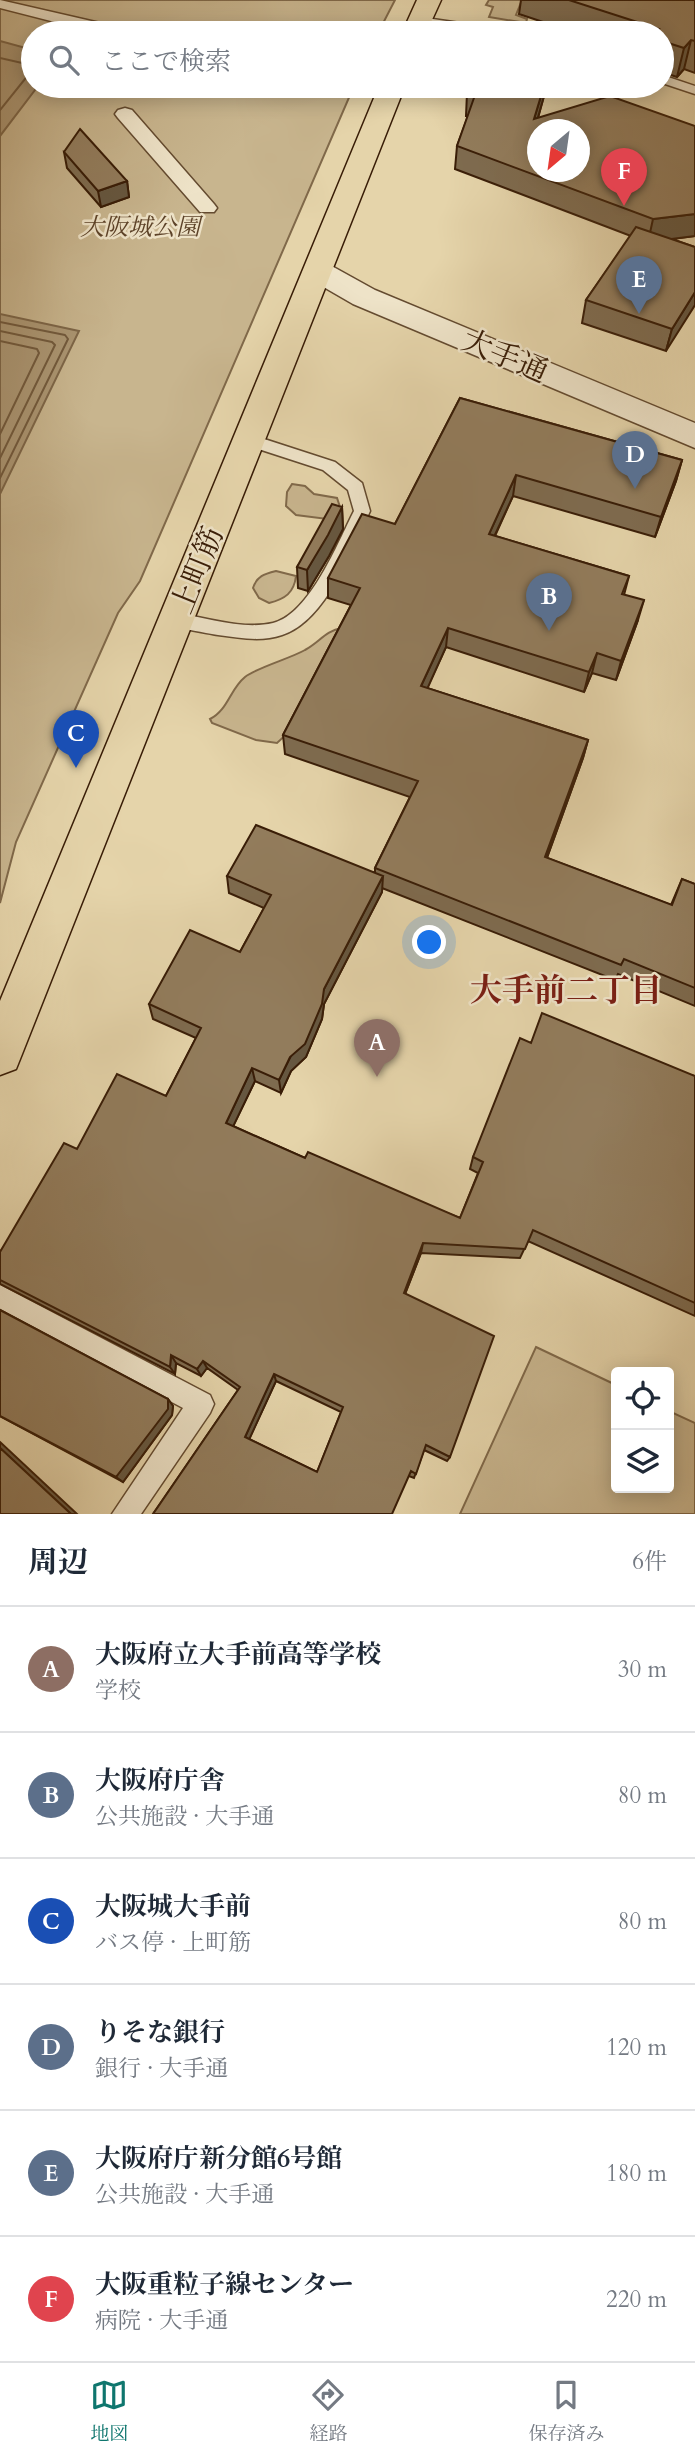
<!DOCTYPE html>
<html lang="ja">
<meta charset="utf-8">
<style>
:root{--surface:#fff;--page:#f6f6f7;--text:#1f2937;--muted:#747a83;--line:#e0e1e3;--accent:#0f766e}
body{margin:0;font-family:Cardo,"Noto Serif JP",serif;background:var(--page);color:var(--text)}
.controls{position:absolute;right:21px;bottom:21px;display:grid;overflow:hidden;border-radius:7px;box-shadow:0 4px 18px #0003}
.controls button{width:63px;height:63px;display:grid;place-items:center;padding:0;border:0;border-bottom:2px solid var(--line);background:var(--surface);color:var(--text);font:35px sans-serif}
.compass{position:absolute;left:527px;top:119px;width:63px;height:63px;border-radius:50%;background:var(--surface);box-shadow:0 4px 18px #0003;rotate:209deg}
.you{position:absolute;left:430px;top:943px;width:24px;height:24px;margin:-18px;border:5px solid #fff;border-radius:50%;background:#1a73e8;box-shadow:0 0 0 10px #1a73e833}
.badge{display:grid;place-items:center;width:46px;height:46px;border-radius:50%;background:var(--accent);color:#fff;font-size:23px;font-weight:700}
.pin{position:absolute;translate:-50% -58px;filter:drop-shadow(0 2px 4px #0008)}
.pin::after{content:'';position:absolute;top:37px;width:24px;height:21px;background:inherit;clip-path:polygon(0 0,100% 0,50% 100%)}
.list{margin:0;padding:0;list-style:none}
h2{display:flex;justify-content:space-between;align-items:center;height:91px;margin:0;padding:0 28px;font-size:30px}
h2 small{font-size:23px;font-weight:400;color:var(--muted)}
.list li{display:grid;grid-template-columns:46px 1fr auto;gap:21px;align-items:center;box-sizing:border-box;height:126px;padding:0 28px;border-top:2px solid var(--line)}
.list b{display:block;font-size:26px;white-space:nowrap}
.list p{margin:0;font-size:23px;white-space:nowrap;color:var(--muted)}
.list em{font-size:23px;font-style:normal;color:var(--muted)}
.icon{flex:none;width:38px;height:38px;fill:none;stroke:currentColor;stroke-width:2;stroke-linecap:round;stroke-linejoin:round}
.map{position:relative;flex:none;width:695px;height:1514px;overflow:hidden}
.search{position:absolute;background:var(--surface);box-shadow:0 4px 18px #0003;left:21px;right:21px;top:21px;height:77px;display:flex;align-items:center;gap:18px;box-sizing:border-box;padding:0 24px;border-radius:38px;color:var(--muted);font-size:26px}
.sheet{height:847px;background:var(--surface)}
nav{display:flex;justify-content:space-around;align-items:center;box-sizing:border-box;height:98px;border-top:2px solid var(--line);background:var(--surface);font-size:19px;color:var(--muted)}
nav a{display:grid;justify-items:center;gap:4px}
nav .on{color:var(--accent)}
.map>svg:first-child{display:block}
.green{fill:#c8b58e;stroke:#80694a;stroke-width:2}
.water{fill:#ab9673;stroke:#7d6648;stroke-width:2}
.lines{fill:none;stroke-linecap:round;stroke-linejoin:round}
.shore{stroke:#725a3d;stroke-width:2}
.service-casing{stroke:#644b30;stroke-width:3}
.pedestrian-casing{stroke:#644b30;stroke-width:3}
.tertiary-casing{stroke:#644b30;stroke-width:3}
.primary-casing{stroke:#391d07;stroke-width:3}
.service{fill:#eee3c8;fill-rule:evenodd}
.pedestrian{fill:#eee3c8;fill-rule:evenodd}
.tertiary{fill:#eee3c8;fill-rule:evenodd}
.primary{fill:#e5d4aa;fill-rule:evenodd}
.wall{fill:#7e6b4f;stroke:#391d07;stroke-width:2;fill-rule:evenodd}
.shaded-wall{fill:#665740;stroke:#391d07;stroke-width:2}
.building{fill:#927c5c;stroke:#391d07;stroke-width:2;fill-rule:evenodd}
.labels{text-anchor:middle;stroke-width:5;stroke-linejoin:round;paint-order:stroke}
.far-park-label{font-size:24px;font-style:italic;fill:#5d4329;stroke:#eee3c8}
.street-label{font-size:30px;fill:#391d07;stroke:#eee3c8}
.neighbourhood-label{font-size:32px;font-weight:bold;fill:#7a1f14;stroke:#eee3c8}
</style>
<div class="map">
<svg width="695" height="1514" viewBox="0 0 695 1514">
<rect width="100%" height="100%" fill="#e5d4aa"/>
<filter id="stains"><feTurbulence type="fractalNoise" baseFrequency=".00286" numOctaves="4"/><feColorMatrix values="0 0 0 0 .2 0 0 0 0 .09 0 0 0 0 .02 0 0 0 .5 -.17"/></filter>
<radialGradient id="worn" r=".72"><stop offset=".6" stop-color="#630" stop-opacity="0"/><stop offset="1" stop-color="#630" stop-opacity=".3"/></radialGradient>
<path class="green" d="M0 0H395L378 33H33V86H354L140 581 118 613 16 842 0 903Z
M489 0H522L516 15 527 19 526 23 489 17 493 7 486 5Z
M292 484 305 486 314 494 337 498 341 510 335 520 296 515 286 506 287 492Z
M276 571 296 576C294 593 285 599 269 603L259 598 253 588C257 576 264 574 276 571Z
M342 628 290 731 277 743 256 740 212 723 210 719C228 710 230 689 245 677 258 667 289 659 305 650 320 642 325 631 342 628Z
M536 1347 616 1385V1488H669V1411L695 1423V1514H460Z"/>
<path class="water" d="M0 41 33 50V86H38L0 136Z
M0 314 79 331 0 494Z"/>
<g class="lines">
<path class="shore" d="M0 58 31 65 33 69 0 110
M0 322 65 335 68 339 0 478
M0 331 52 342 55 345 0 458
M0 341 37 349 39 353 0 434"/>
<g class="service-casing">
<path id="service" d="M419 17 501 29 507 33H477L415 24V18Z
M662 75 695 86V94L662 83Z
M249 434 335 462 362 483 370 511C352 549 326 621 282 635 262 642 239 638 218 635 202 632 186 630 171 625L168 620 171 615 177 613C207 618 243 630 273 623 310 614 338 542 354 511L348 490 323 470 243 444 241 440Z
M0 1285 210 1395 214 1404 210 1413 141 1514H112L183 1408 0 1310Z"/>
</g>
<g class="pedestrian-casing">
<path id="pedestrian" d="M0 0 100 23 103 27 94 32 0 8Z
M125 108 132 110 214 204 217 208 214 212H200L118 118 115 114 118 110Z"/>
</g>
<g class="tertiary-casing">
<path id="tertiary" d="M318 262 328 264 375 290 695 423V448L353 304 308 278 303 271 308 264Z"/>
</g>
<g class="primary-casing">
<path id="primary" d="M417 0H441L426 33H402Z
M379 86H405L22 1054 16 1069 0 1075V1001Z"/>
</g>
<use href="#service" class="service"/>
<use href="#pedestrian" class="pedestrian"/>
<use href="#tertiary" class="tertiary"/>
<use href="#primary" class="primary"/>
</g>
<path class="wall" d="M521 0H695V73L684 69 677 77 662 72V33H576L519 14Z
M546 86 544 96 538 118 695 236 672 239 695 247 666 351 582 323 586 300 631 236 455 169 457 146 468 116H466L467 93Z
M64 152 127 181 129 197 101 207 67 168Z
M460 398 682 460 676 481 655 537 513 496 495 536 629 576 624 595 638 620 616 680 592 673 584 692 446 647 427 688 588 740 583 758 547 858 671 905 682 879 695 884V1006L618 974 615 980 382 888V892L324 1004 322 1019 306 1057 291 1071 281 1093 255 1081 233 1126 305 1158 460 1218 478 1173 470 1169 473 1157 531 1043 695 1076V1316L528 1241 520 1258 421 1253 405 1294 450 1457 447 1461 424 1450 414 1478 409 1476 153 1514 238 1390 207 1368 201 1376 176 1363 175 1374 0 1284V1252L77 1149 166 1096 196 1038 153 1019 149 1004 240 952 264 908 229 893 227 876 375 872V868L410 797 285 754 283 735 351 605 328 598V578L395 524ZM276 1381 341 1412 317 1472 249 1439Z
M342 507 343 529 329 556 308 591 298 588 297 567Z
M0 1310 168 1399 173 1406 172 1415 123 1482 0 1416Z"/>
<path class="shaded-wall" d="M691 40 684 69 677 77 684 48Z
M544 86H546L544 96 531 142 534 119Z
M127 181 129 197 101 207 98 191Z
M695 214V236L648 242 653 219Z
M695 292V305L666 351 672 329Z
M682 460 676 481 655 537 661 517Z
M516 475 513 496 486 554 489 534Z
M342 507 343 529 329 556 308 591 307 570Z
M644 600 638 620 616 680 621 661Z
M448 628 446 647 420 705 421 686Z
M597 653 592 673 584 692 589 672Z
M588 740 583 758 541 874 545 857Z
M383 876 382 892 324 1004 322 1019 306 1057 291 1071 281 1093 279 1080 324 989Z
M252 1068 255 1081 229 1135 226 1123Z
M423 1243 421 1253 402 1302 404 1293Z
M171 1355 176 1363 175 1374 170 1367Z
M203 1361 207 1368 201 1376 197 1369Z
M274 1374 276 1381 248 1442 245 1437Z
M168 1399 173 1406 172 1415 123 1482 116 1477Z
M0 1442 77 1514H71L0 1448Z"/>
<path class="building" d="M569 0H695V41L691 40 684 48 662 41V33H655L659 29Z
M470 86H544L534 119 610 96 695 126V214L653 219 457 146 475 95 467 93ZM537 130H579V172H537Z
M80 129 127 181 98 191 64 152Z
M636 227 695 247V292L672 329 586 300Z
M460 398 682 460 661 517 516 475 489 534 629 576 622 594 644 600 621 661 597 653 589 672 448 628 421 686 588 740 545 857 672 905 682 879 695 884V988L624 959 621 965 375 868 418 781 283 735 360 588 328 578 362 514 395 524Z
M332 504 342 507 328 535 307 570 297 567Z
M256 825 383 876 324 989 322 1004 305 1044 290 1057 279 1080 252 1068 226 1123 305 1158 308 1152 460 1218 483 1162 473 1157 520 1038 531 1043 542 1013 695 1076V1303L533 1230 525 1249 423 1243 404 1293 494 1336 450 1457 426 1445 416 1474 411 1471 392 1514H153L240 1387 203 1361 197 1369 171 1355 170 1367 0 1280V1252L64 1143 77 1149 117 1074 166 1096 201 1028 149 1004 190 930 240 952 271 895 227 876ZM274 1374 343 1407 317 1472 245 1437Z
M0 1310 168 1399V1409L116 1477 0 1416Z
M0 1448 71 1514H0Z"/>
<g class="labels">
<g class="far-park-label">
<text x="140" y="235">大阪城公園</text>
</g>
<g class="street-label">
<text transform="translate(505 356) rotate(23)" y="10">大手通</text>
<text transform="translate(197 570) rotate(-68)" y="10">上町筋</text>
</g>
<g class="neighbourhood-label">
<text x="566" y="1001">大手前二丁目</text>
</g>
</g>
<rect width="100%" height="100%" filter="url(#stains)"/>
<rect width="100%" height="100%" fill="url(#worn)"/>
</svg>
<div class="controls">
<button><svg class="icon" aria-label="locate" viewBox="0 0 24 24"><circle cx="12" cy="12" r="6"/><path d="M12 2v4M12 18v4M2 12h4M18 12h4"/></svg></button>
<button><svg class="icon" aria-label="layers" viewBox="0 0 24 24"><path d="M12 4l9 5-9 5-9-5zM3 14l9 5 9-5"/></svg></button>
</div>
<svg class="compass" viewBox="-18 -18 36 36"><path d="M0-13l5 13h-10z" fill="#e53935"/><path d="M0 13l5-13h-10z" fill="#747a83"/></svg>
<div class="you"></div>
<div class="pin badge" style="left:377px;top:1077px;background:#8d6e63">A</div>
<div class="pin badge" style="left:549px;top:631px;background:#5c6f8a">B</div>
<div class="pin badge" style="left:76px;top:768px;background:#1a4fb4">C</div>
<div class="pin badge" style="left:635px;top:489px;background:#5c6f8a">D</div>
<div class="pin badge" style="left:639px;top:314px;background:#5c6f8a">E</div>
<div class="pin badge" style="left:624px;top:206px;background:#e0444e">F</div>
<div class="search"><svg class="icon" aria-label="search" viewBox="0 0 24 24"><circle cx="10" cy="10" r="6"/><path d="M15 15l6 6"/></svg>ここで検索</div>
</div>
<section class="sheet">
<h2>周辺<small>6件</small></h2>
<ul class="list">
<li><span class="badge" style="background:#8d6e63">A</span><div><b>大阪府立大手前高等学校</b><p>学校</p></div><em>30 m</em></li>
<li><span class="badge" style="background:#5c6f8a">B</span><div><b>大阪府庁舎</b><p>公共施設 · 大手通</p></div><em>80 m</em></li>
<li><span class="badge" style="background:#1a4fb4">C</span><div><b>大阪城大手前</b><p>バス停 · 上町筋</p></div><em>80 m</em></li>
<li><span class="badge" style="background:#5c6f8a">D</span><div><b>りそな銀行</b><p>銀行 · 大手通</p></div><em>120 m</em></li>
<li><span class="badge" style="background:#5c6f8a">E</span><div><b>大阪府庁新分館6号館</b><p>公共施設 · 大手通</p></div><em>180 m</em></li>
<li><span class="badge" style="background:#e0444e">F</span><div><b>大阪重粒子線センター</b><p>病院 · 大手通</p></div><em>220 m</em></li>
</ul>
</section>
<nav>
<a class="on"><svg class="icon" aria-label="map" viewBox="0 0 24 24"><path d="M3 6l6-2 6 2 6-2v14l-6 2-6-2-6 2zM9 4v14M15 6v14"/></svg>地図</a>
<a><svg class="icon" aria-label="directions" viewBox="0 0 24 24"><path d="M12 3l9 9-9 9-9-9zM9 14v-3h6M13 9l2 2-2 2"/></svg>経路</a>
<a><svg class="icon" aria-label="saved" viewBox="0 0 24 24"><path d="M7 4h10v16l-5-4-5 4z"/></svg>保存済み</a>
</nav>
